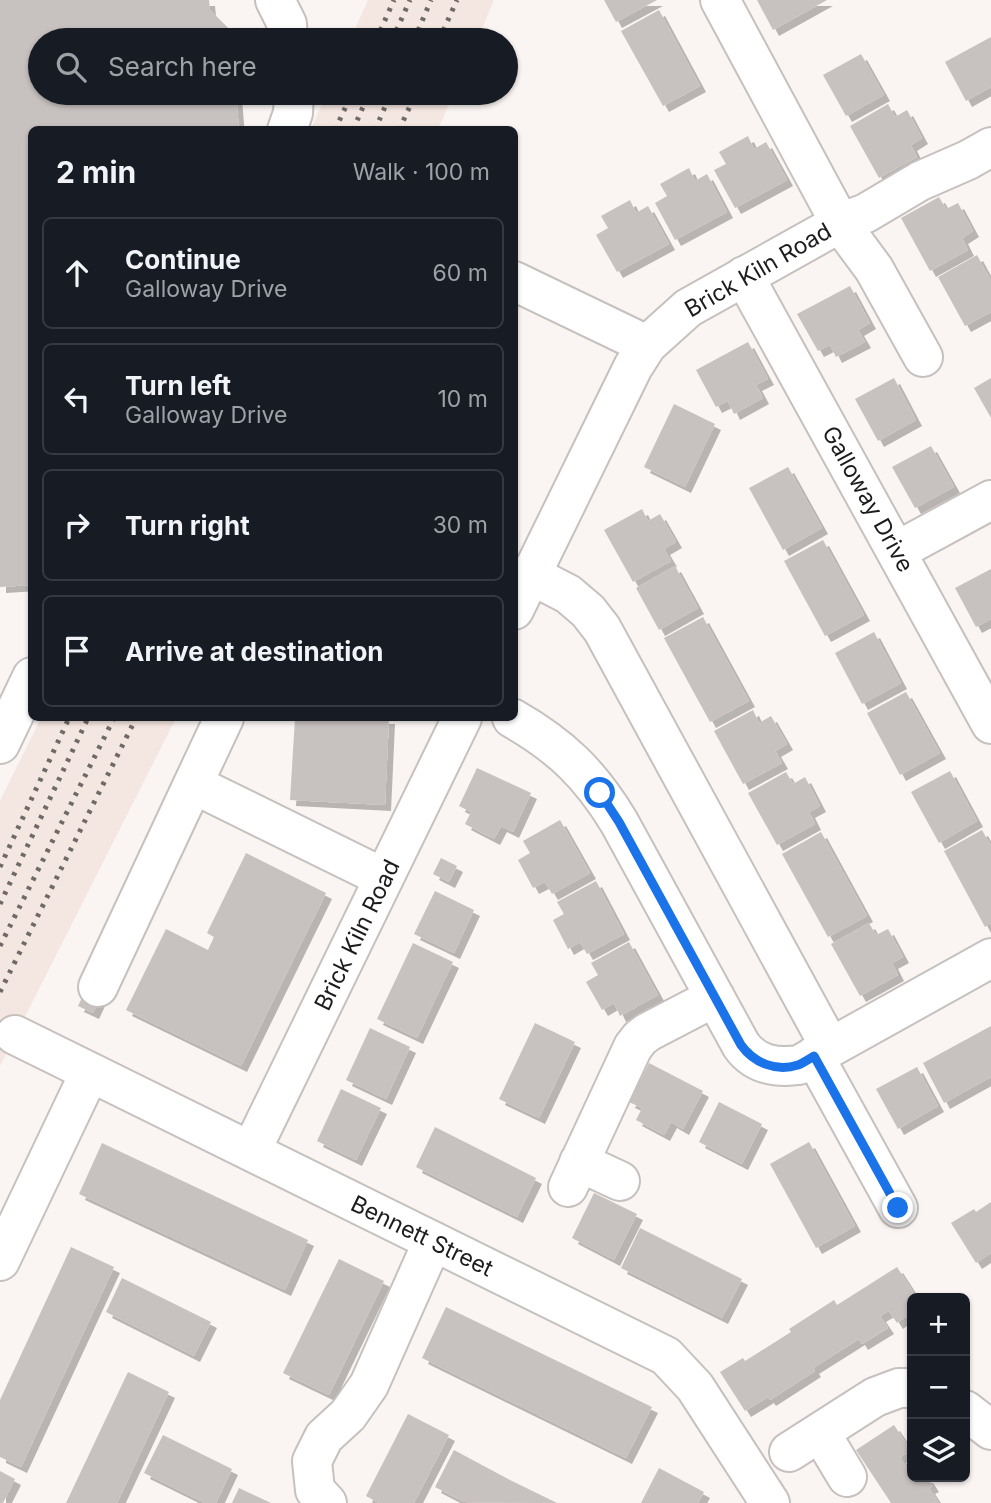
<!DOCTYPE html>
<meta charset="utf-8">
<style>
:root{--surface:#171b24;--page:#242831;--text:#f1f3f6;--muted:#9ea1a6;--line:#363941}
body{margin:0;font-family:Inter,sans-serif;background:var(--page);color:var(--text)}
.controls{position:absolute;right:21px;bottom:21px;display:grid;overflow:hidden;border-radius:10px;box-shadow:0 2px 5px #0004}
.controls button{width:63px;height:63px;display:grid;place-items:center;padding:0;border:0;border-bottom:2px solid var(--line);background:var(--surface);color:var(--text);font:35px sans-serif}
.stop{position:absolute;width:21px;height:21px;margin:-16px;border:5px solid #1a73e8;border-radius:50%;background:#fff}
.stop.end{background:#1a73e8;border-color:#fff;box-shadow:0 2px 7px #0008}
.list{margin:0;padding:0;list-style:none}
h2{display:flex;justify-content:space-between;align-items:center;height:91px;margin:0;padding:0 28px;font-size:30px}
h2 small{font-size:23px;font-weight:400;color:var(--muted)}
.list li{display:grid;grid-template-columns:46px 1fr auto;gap:21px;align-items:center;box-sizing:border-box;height:112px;margin:0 14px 14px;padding:0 14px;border:2px solid var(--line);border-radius:10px}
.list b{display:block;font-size:26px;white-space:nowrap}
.list p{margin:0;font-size:23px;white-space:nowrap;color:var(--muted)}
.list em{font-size:23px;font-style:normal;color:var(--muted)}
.icon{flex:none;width:38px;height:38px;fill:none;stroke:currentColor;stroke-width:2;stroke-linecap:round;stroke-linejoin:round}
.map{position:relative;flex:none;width:991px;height:1503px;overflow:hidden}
.search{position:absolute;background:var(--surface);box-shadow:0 2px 5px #0004;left:28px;top:28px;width:490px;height:77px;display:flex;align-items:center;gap:18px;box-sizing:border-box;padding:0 24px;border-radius:38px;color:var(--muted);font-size:26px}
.panel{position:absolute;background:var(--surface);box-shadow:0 2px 5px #0004;left:28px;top:126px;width:490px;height:595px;border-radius:10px}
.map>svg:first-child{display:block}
.built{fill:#f4e6e0}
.building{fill:#c7c1bf;filter:url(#shadow)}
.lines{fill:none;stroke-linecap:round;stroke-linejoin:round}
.minor-casing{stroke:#c6c1bf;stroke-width:42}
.minor{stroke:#fff;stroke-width:38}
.rail{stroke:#6d6a68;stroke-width:5;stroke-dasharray:3.5 7;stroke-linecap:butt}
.route{stroke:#1a73e8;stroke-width:9}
.labels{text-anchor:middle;stroke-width:5;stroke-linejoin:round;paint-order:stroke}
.street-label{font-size:23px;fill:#1e1c1b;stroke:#fff}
</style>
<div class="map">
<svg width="991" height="1503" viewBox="0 0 991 1503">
<defs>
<filter id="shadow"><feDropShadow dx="6" dy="6" stdDeviation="0" flood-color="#0004"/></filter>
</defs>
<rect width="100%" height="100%" fill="#faf5f2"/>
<path class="built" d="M368 0H494L477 40H350Z
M327 93H454L438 129H311Z
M41 718H176L0 1066V801Z"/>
<path class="building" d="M0 0H209L210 10 230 30 231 40H40V93H236L239 130H32V585L0 587Z
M604 0H657L616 22Z
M757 0H827L773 30Z
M659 10 700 86 663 106 621 31Z
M991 37V87L966 101 945 62Z
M861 54 884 95 846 116 823 75Z
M888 104 895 117 907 110 922 138 911 145 917 157 879 178 850 126Z
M748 136 754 149 766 142 787 180 735 208 714 170 726 164 719 152Z
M689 168 695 181 707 174 727 212 675 240 655 203 667 196 660 184Z
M939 197 946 209 958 203 973 231 962 238 968 250 930 271 901 218Z
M630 200 636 213 648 206 669 244 617 272 596 235 608 228 601 216Z
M977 255 991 281V312L965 326 938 277Z
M850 286 870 323 858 330 865 342 836 357 830 345 818 351 797 314Z
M748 342 768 379 756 385 763 398 734 414 728 401 716 407 696 370Z
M894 378 916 420 878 441 855 399Z
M991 378V418L974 388Z
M674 404 715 424 685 487 644 467Z
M931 446 954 487 915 508 892 467Z
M788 467 822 528 783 550 749 488Z
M642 509 648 521 660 514 676 542 664 549 671 561 633 582 604 530Z
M823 540 864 615 825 636 784 561Z
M675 566 698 608 659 630 636 588Z
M991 569V619L976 627 955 588Z
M703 617 749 701 710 722 664 638Z
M874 632 901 683 862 704 835 653Z
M906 692 940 753 900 775 867 713Z
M753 710 759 723 771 716 787 744 775 751 782 763 743 784 714 731Z
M295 718H389L385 805 290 800Z
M477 768 531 793 513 832 501 826 494 839 465 824 471 812 459 806Z
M950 771 977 821 939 843 911 792Z
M786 772 793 784 805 777 820 806 809 812 815 824 777 845 748 793Z
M560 820 590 873 552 894 545 882 533 888 518 860 530 853 523 841Z
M982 830 991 846V923L985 927 944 851Z
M821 832 867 916 828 937 782 854Z
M246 853 326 893 241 1066 126 1010 166 929 208 950 214 937 207 933Z
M441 858 457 866 449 882 433 874Z
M596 881 624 934 587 954 580 942 568 949 553 920 564 914 557 902Z
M435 891 474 910 454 953 414 934Z
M869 923 876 935 888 929 903 957 892 963 898 975 860 996 831 944Z
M629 942 658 995 620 1016 614 1003 602 1010 586 982 598 975 591 963Z
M413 943 453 962 417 1038 377 1019Z
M86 989 101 996 93 1013 78 1006Z
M535 1023 575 1042 539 1118 499 1099Z
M991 1026V1077L944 1103 923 1063Z
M370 1028 410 1047 386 1099 346 1080Z
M649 1063 703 1091 683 1129 671 1122 664 1135 636 1120 642 1108 629 1102Z
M917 1067 938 1106 898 1129 876 1089Z
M341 1089 381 1108 356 1160 317 1141Z
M719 1102 762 1124 742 1164 699 1142Z
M435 1127 536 1178 517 1217 416 1167Z
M809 1142 855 1226 816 1248 770 1164Z
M102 1143 308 1240 285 1290 79 1194Z
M594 1193 637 1214 614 1260 572 1238Z
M991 1202V1253L976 1263 951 1223 974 1209 976 1212Z
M640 1228 742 1279 722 1318 621 1268Z
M71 1247 114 1267 21 1467 0 1457V1400Z
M339 1259 384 1281 329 1395 283 1373Z
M897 1267 917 1298H912V1312L897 1323 889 1311 885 1313 880 1316 888 1328 862 1344 859 1339 813 1368 815 1371 770 1400 768 1397 745 1411 720 1372 743 1358 745 1361 791 1332 789 1329 834 1300 837 1305Z
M122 1278 211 1322 194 1356 106 1312Z
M446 1307 652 1407 626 1458 422 1358Z
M128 1372 169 1392 132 1471 117 1503H66Z
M408 1414 449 1435 414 1503H379L366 1496Z
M894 1425 911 1451 900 1457 906 1467 912 1463V1477H927L933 1486 929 1488 939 1503H891L856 1450Z
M163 1435 232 1469 216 1503H205L144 1473Z
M454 1450 512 1481 557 1503 464 1502 435 1487Z
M659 1468 704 1492 698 1503H641Z
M0 1471 15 1479 3 1503H0Z
M239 1488 271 1503H232Z"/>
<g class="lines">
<g class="minor-casing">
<path id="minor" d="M275 0 287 24 288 40
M287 130 293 113 294 93
M744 276 991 724
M514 281 647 345
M923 357 874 269 840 223 866 213 920 181 968 160 991 147
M897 551 991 500
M531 575 568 594 588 611 602 629 830 1047
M514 610 633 367 647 345 688 308 840 223 720 0
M224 718 193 784 384 878
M512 718C561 746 590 774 619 822L741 1045C755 1065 776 1068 799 1065L991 958
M0 744 32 677
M98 987 193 784
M15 1035 666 1356 695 1387 770 1503
M814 1056 898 1208
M251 1151 462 718
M579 1162 620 1181
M568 1187 633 1047 640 1038 648 1032 715 997
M0 1261 90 1072
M965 1410 991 1430
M820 1432 847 1477
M789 1452 875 1397 899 1388H912
M327 1503 315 1490 312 1461 324 1437 348 1415 369 1385 433 1241"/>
</g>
<use href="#minor" class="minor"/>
<path class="rail" d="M376 40 394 0
M392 40 410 0
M414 40 431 0
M439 40 457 0
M335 130 352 93
M353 130 369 93
M375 130 391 93
M399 130 416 93
M0 867 69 718
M0 904 88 718
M0 946 114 718
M0 992 136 718"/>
</g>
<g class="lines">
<path class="route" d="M600 793 619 822 741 1045C754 1063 776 1072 798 1065 803 1063 809 1059 814 1056L898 1208"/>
</g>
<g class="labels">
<g class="street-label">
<text transform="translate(758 270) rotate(-30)" y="8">Brick Kiln Road</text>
<text transform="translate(868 499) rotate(61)" y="8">Galloway Drive</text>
<text transform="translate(357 935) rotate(-64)" y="8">Brick Kiln Road</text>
<text transform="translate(422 1236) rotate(26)" y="8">Bennett Street</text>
</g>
</g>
</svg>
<div class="controls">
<button>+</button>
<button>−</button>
<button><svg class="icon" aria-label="layers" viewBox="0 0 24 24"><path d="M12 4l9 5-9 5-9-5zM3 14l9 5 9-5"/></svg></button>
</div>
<div class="stop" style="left:600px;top:793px"></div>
<div class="stop end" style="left:898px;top:1208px"></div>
<div class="search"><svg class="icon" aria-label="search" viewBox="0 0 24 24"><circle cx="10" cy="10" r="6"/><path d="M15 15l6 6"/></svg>Search here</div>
<section class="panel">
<h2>2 min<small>Walk · 100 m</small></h2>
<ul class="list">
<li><svg class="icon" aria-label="ahead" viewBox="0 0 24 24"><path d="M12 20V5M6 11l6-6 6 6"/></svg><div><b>Continue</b><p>Galloway Drive</p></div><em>60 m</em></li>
<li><svg class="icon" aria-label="left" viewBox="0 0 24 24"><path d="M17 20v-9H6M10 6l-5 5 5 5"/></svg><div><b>Turn left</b><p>Galloway Drive</p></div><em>10 m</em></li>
<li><svg class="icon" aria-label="right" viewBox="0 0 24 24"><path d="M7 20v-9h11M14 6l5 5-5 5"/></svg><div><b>Turn right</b></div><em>30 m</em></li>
<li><svg class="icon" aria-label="arrive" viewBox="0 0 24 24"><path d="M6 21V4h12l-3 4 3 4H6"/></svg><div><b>Arrive at destination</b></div></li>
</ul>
</section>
</div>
